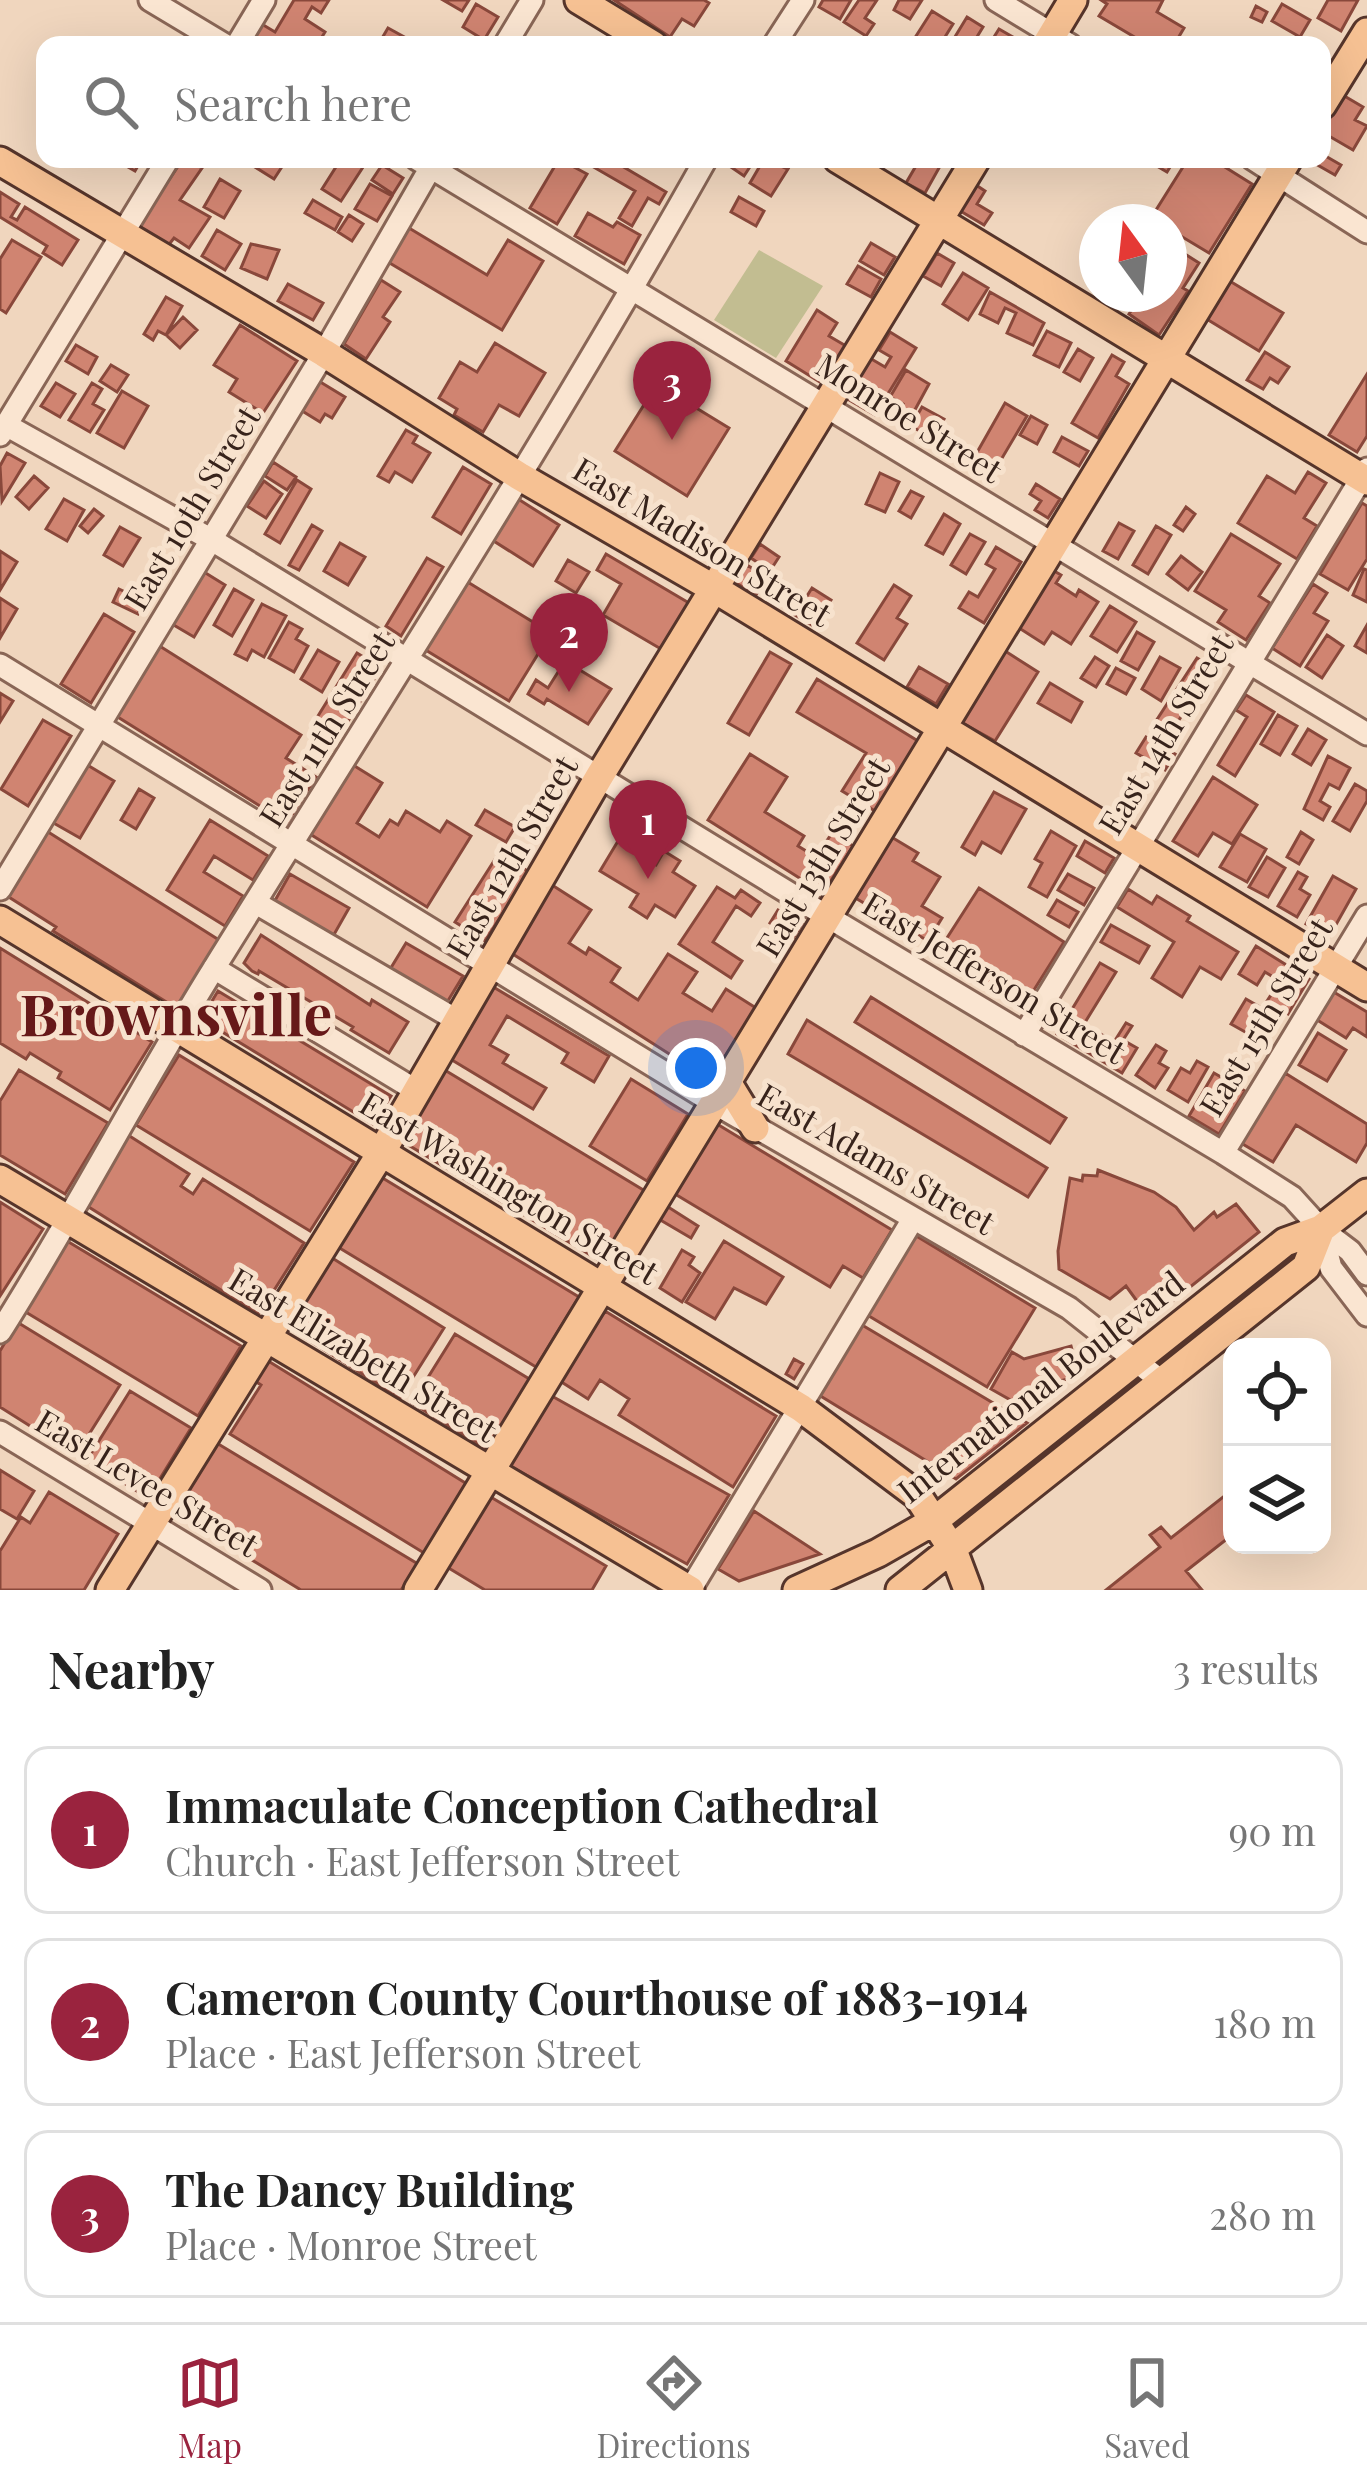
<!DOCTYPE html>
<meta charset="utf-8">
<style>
:root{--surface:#fff;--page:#f2f2f2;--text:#222;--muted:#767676;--line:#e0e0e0;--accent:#9a233e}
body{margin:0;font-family:"Playfair Display",serif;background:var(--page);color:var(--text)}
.controls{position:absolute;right:36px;bottom:36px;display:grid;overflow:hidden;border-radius:24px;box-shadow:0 12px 48px #0002}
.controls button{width:108px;height:108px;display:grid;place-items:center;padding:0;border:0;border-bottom:3px solid var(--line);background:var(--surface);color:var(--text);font:60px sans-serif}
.compass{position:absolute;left:1079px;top:204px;width:108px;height:108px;border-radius:50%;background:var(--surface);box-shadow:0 12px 48px #0002;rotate:345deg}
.you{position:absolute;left:696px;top:1068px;width:42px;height:42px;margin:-30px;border:9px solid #fff;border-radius:50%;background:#1a73e8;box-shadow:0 0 0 18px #1a73e833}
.badge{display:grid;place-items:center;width:78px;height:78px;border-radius:50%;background:var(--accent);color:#fff;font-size:39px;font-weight:700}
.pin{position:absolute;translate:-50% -99px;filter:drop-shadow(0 3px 6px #0008)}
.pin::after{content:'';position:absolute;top:63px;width:42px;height:36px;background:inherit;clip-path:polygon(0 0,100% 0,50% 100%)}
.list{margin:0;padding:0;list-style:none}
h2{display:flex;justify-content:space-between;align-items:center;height:156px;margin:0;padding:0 48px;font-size:51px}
h2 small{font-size:39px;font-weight:400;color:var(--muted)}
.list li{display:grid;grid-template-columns:78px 1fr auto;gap:36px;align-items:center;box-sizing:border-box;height:168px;margin:0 24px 24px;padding:0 24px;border:3px solid var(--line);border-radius:24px}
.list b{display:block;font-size:45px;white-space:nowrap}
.list p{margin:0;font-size:39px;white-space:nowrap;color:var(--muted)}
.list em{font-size:39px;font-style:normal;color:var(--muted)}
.icon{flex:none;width:66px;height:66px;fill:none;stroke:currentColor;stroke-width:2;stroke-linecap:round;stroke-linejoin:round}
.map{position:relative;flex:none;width:1367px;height:1590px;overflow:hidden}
.search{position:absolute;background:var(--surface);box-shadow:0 12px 48px #0002;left:36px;right:36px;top:36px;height:132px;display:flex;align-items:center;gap:30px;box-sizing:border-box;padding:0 42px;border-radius:24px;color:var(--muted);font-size:45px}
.sheet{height:732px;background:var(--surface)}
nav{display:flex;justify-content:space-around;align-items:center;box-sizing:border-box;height:168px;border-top:3px solid var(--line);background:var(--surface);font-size:33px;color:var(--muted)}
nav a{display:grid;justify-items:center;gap:6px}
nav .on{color:var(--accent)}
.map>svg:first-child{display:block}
.cemetery{fill:#c2bd91}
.building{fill:#d08471;stroke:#89483b;stroke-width:3}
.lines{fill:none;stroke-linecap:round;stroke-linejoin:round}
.minor-casing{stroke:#896656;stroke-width:27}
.major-casing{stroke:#56352b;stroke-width:33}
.minor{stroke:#fae5d1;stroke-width:21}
.major{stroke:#f6c193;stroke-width:27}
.labels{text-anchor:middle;stroke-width:10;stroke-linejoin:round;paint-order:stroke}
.street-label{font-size:33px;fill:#37231b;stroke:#f7e2cd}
.town-label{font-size:57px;font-weight:bold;fill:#661919;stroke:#f7e2cd}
</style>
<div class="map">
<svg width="1367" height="1590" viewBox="0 0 1367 1590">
<rect width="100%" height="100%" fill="#f0d6be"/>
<path class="cemetery" d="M759 250 823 286 776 358 714 320Z"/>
<path class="building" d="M294 0H329L321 13 312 7 305 19 325 32 317 45H264L251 37 260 23 275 32Z
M443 0H469L462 11Z
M614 0H704L709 3 694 26 682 19 670 37Z
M823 0H851L840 19 819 7Z
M859 0H877L865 18 874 24 866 36 844 22Z
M899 0H922L910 19 894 10Z
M1101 0H1163L1157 12 1184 28 1174 45H1148L1099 16 1107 4Z
M1328 0H1358L1341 31 1318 18Z
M476 4 498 17 484 40 463 27Z
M1282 4 1310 20 1300 37 1272 21Z
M1256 6 1267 12 1262 22 1251 17Z
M932 11 953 24 940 45H929L916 36Z
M967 17 983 27 972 45H950Z
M388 28 408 39 404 45H378Z
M999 29 1018 40 1014 45H989Z
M1341 94 1363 107 1355 120 1367 126 1353 150 1322 132Z
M1322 154 1341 165 1335 175 1307 159H1322Z
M114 159H142L135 171Z
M183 159 202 168 180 200 210 217 189 248 174 238 167 247 137 227Z
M261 159H287L274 179 255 167Z
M341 159H356L365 164 341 201 322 189Z
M559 159 587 174 557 224 530 208Z
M593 159H610L666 192 659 204 648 198 632 226 619 218 635 191 590 165Z
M736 159H755L744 176 731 167Z
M764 159 788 169 771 196 750 183Z
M920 159H944L925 193 906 183Z
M1152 159H1175L1167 172 1150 162Z
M1188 159H1212L1252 184 1209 253 1169 229V222L1151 218Z
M382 165 403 178 393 194 372 180Z
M220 179 240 191 224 218 204 207Z
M973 183 985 191 977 204 992 213 984 225 957 209Z
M370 184 392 196 377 221 355 209Z
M0 192 19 204 11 217 17 220 25 207 78 240 62 265 43 253 47 246 0 217Z
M739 197 764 211 756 226 731 212Z
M313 200 342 217 335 230 305 213Z
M588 213 613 227 617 222 640 235 624 264 575 236Z
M349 215 363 224 352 241 338 232Z
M409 228 487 275 508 240 543 261 502 330 388 262Z
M217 230 241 244 225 270 202 256Z
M12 240 41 257 6 313 0 309V259Z
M871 243 895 257 884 275 860 261Z
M251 244 279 250 267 279 241 268Z
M1174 247 1199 263 1183 288 1188 291 1159 335 1129 314 1142 294H1169V254Z
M937 253 954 263 941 286 923 276Z
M858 266 881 279 871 297 847 284Z
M963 273 988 288 968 320 943 304Z
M381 280 400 292 383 317 390 322 366 359 344 344Z
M1228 280 1283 313 1259 351 1205 318Z
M288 284 323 303 313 320 278 301Z
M990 292 1044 323 1033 345 1007 333 1016 313 1005 308 998 323 980 314Z
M166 297 182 306 166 335 158 331 153 340 144 334Z
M817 310 837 323 829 336 846 346 823 384 786 361Z
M183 317 197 330 180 348 166 335Z
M240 325 297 361 263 413 229 392 237 379 214 365Z
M1047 331 1071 343 1059 367 1034 355Z
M890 332 916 348 875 415 844 397 868 357 885 367 891 357 879 350Z
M495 343 545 373 519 416 499 405 483 432 454 415 457 409 439 398 460 362 477 372Z
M76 345 97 357 88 374 66 361Z
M1078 349 1093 358 1080 381 1064 372Z
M1265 352 1289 367 1278 383 1270 378 1263 389 1247 380Z
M1112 355 1124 362 1116 376 1129 384 1098 438 1072 423Z
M111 365 128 375 117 392 100 381Z
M906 370 929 384 911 417 900 410 903 404 890 397Z
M1367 374V436L1357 452 1329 435Z
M317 380 345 397 332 418 325 414 320 422 299 409Z
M56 383 75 394 60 417 41 406Z
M92 383 102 389 93 404 104 410 90 432 69 420Z
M657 384 729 428 687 496 615 451Z
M122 391 148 406 124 448 97 433Z
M1005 403 1027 416 992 475 971 463Z
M922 407 944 419 933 439 911 426Z
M1031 416 1047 425 1037 444 1020 435Z
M406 430 417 436 413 443 430 453 412 482 395 472 389 482 378 476Z
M1062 437 1088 451 1079 466 1054 452Z
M7 453 25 463 2 501 0 466Z
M273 462 296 477 287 490 265 476Z
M463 467 491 484 461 534 433 517Z
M1308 472 1326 483 1304 518 1317 526 1297 559 1238 523 1267 476 1295 493Z
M880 473 899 482 885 512 866 504Z
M34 476 48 488 29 509 16 497Z
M297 480 311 489 280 543 265 534Z
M264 481 282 494 266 518 247 506Z
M1036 484 1060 499 1048 518 1035 510 1041 501 1030 494Z
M911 491 923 497 911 518 899 511Z
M515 497 559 525 533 566 489 538Z
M64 499 84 510 67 541 46 529Z
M1362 503 1367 506V559L1348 590 1320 574Z
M1186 507 1195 514 1183 531 1174 525Z
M94 509 103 516 88 533 80 526Z
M944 514 960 524 943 554 926 545Z
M1119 523 1134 531 1118 559 1103 551Z
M312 525 322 531 299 570 289 565Z
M1156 526 1171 535 1148 574 1133 565Z
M120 527 140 538 123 566 104 555Z
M970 534 985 542 966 574 951 565Z
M1231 534 1280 564 1259 596 1270 603 1246 640 1218 622 1226 610 1195 591Z
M340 543 365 557 348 585 324 571Z
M760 544 779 557 770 571 751 558Z
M996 547 1021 562 984 623 959 608 969 592 978 597 995 569 986 564Z
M0 551 17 562 0 590Z
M606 554 689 603 661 649 603 615 621 584 597 570Z
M1181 556 1202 572 1188 590 1167 574Z
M427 558 443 567 401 636 386 626Z
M568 560 589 572 576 593 556 581Z
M747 565 766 577 756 595 736 583Z
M1049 568 1061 575 1056 583 1076 596 1079 590 1098 602 1071 644 1052 632 1044 644 1013 624Z
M1364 569 1367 570V602L1353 595Z
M204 572 225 585 194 637 172 624Z
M466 581 551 633 509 701 424 649Z
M1313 584 1327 593 1314 613 1328 621 1300 666 1272 648Z
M894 585 911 596 897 618 907 624 884 660 857 643Z
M812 588 831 600 815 627 795 615Z
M119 589 144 601 138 614 113 602Z
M234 589 253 600 232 636 214 625Z
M0 598 17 609 0 638Z
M262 604 286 616 264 657 252 650 247 660 235 654Z
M1110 606 1136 622 1117 652 1091 636Z
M104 614 134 632 91 703 61 684Z
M289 622 302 629 296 639 308 646 294 672 269 658Z
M1367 625V653L1355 646Z
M1137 632 1154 642 1138 670 1121 661Z
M1327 635 1343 646 1322 678 1306 667Z
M158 645 301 735 286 758 316 777 287 823 113 714Z
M1002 649 1038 672 995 741 957 720Z
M318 650 339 662 322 692 301 679Z
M770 652 791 664 749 735 728 723Z
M357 653 381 668 337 739 313 724Z
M1095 657 1109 666 1096 687 1081 678Z
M1160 657 1180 668 1161 701 1142 689Z
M1197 658 1213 667 1170 734 1154 724Z
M565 661 611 689 588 724 547 699 544 704 528 694 536 680 548 688Z
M919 667 948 684 936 704 907 687Z
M1116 668 1135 678 1126 694 1107 684Z
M817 679 918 741 875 811 842 791 866 753 797 712Z
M1050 683 1082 702 1071 722 1038 703Z
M0 693 13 701 0 722Z
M1246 695 1274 712 1235 776 1218 765 1247 717 1236 710Z
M1278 715 1297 726 1280 755 1261 744Z
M43 720 71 736 28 806 1 789Z
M1308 729 1326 740 1311 765 1293 754Z
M1146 737 1175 754 1165 770 1136 753Z
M750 754 787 777 765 812 804 836 798 846 816 857 832 833 853 846 823 893 708 820Z
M1328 756 1350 768 1339 789 1329 784 1320 801 1330 807 1323 820 1304 809Z
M84 763 114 781 80 838 50 821Z
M353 765 382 783 357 823 379 837 390 820 398 825 406 811 440 832 447 821 471 836 427 907 310 834Z
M1213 777 1257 805 1232 844 1213 833 1198 856 1173 841Z
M1355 784 1367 791V801L1350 831 1333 821Z
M139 789 154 798 136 829 121 820Z
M994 792 1026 809 1001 853 982 842 975 855 962 847Z
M485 810 515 827 506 842 476 825Z
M210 820 268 856 253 880 214 856 204 872 243 896 225 926 167 890Z
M45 830 219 940 176 1008 53 931 56 927 4 894Z
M1051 831 1076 846 1047 897 1029 887 1042 863 1035 859Z
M1301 832 1313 840 1299 864 1287 857Z
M1240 834 1266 849 1247 882 1220 867Z
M888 835 918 853 913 861 940 877 922 906 942 918 928 941 852 896Z
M618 841 656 865 664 851 680 861 673 872 695 886 675 917 655 905 647 918 630 907 638 894 600 871Z
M1085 841 1114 858 1105 873 1077 856Z
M499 853 529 872 485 941 455 922Z
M1267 857 1285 868 1268 897 1249 887Z
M1298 872 1307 877 1300 889 1310 895 1297 917 1278 906Z
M290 874 349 908 332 938 273 904Z
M1068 874 1094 888 1084 905 1058 890Z
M1333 876 1356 889 1329 937 1306 924Z
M552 885 591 910 569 943 586 954 589 948 620 968 611 982 638 1000 668 954 697 972 683 993 712 1011 726 989 756 1008 710 1080 508 951Z
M717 887 735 898 741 890 760 903 751 916 736 906 713 942 742 961 731 978 679 944Z
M979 888 1064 942 1022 1009 936 955Z
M1128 889 1152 904 1157 896 1190 916 1187 921 1238 952 1221 979 1200 967 1182 997 1152 978 1174 942 1117 907Z
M1057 900 1078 912 1069 927 1048 915Z
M778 910 802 924 794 937 770 923Z
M1111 925 1149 946 1139 963 1101 942Z
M261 935 370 1005 372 1000 408 1022 389 1053 351 1030 353 1027 259 971 258 974 252 971 244 963Z
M406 943 463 976 446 1004 389 971Z
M1256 946 1309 979 1288 1014 1267 1001 1280 981 1265 972 1257 985 1239 974Z
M0 948 152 1042 110 1110 58 1078 61 1072 30 1053 26 1059 0 1043Z
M1100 963 1116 972 1084 1024 1114 1042 1126 1023 1132 1026 1123 1040 1137 1048 1122 1073 1057 1034Z
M490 985 609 1056 594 1082 562 1063 568 1053 507 1016 490 1045 508 1055 503 1063 546 1088 533 1109 447 1057Z
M218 991 391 1096 373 1124 201 1019Z
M1332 991 1367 1012V1037L1353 1028 1346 1038 1314 1018Z
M871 997 1066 1118 1050 1143 855 1022Z
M1246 999 1277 1017 1263 1042 1231 1024Z
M807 1020 1047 1168 1028 1197 788 1054Z
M1318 1033 1346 1050 1327 1081 1299 1065Z
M1156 1045 1166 1051 1159 1063 1168 1068 1155 1088 1136 1075Z
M179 1055 354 1162 310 1231 136 1125Z
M1197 1061 1208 1067 1188 1102 1168 1090 1181 1068 1190 1073Z
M443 1069 645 1191 602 1262 400 1140Z
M19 1070 108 1123 65 1194 0 1155V1101Z
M1214 1073 1245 1091 1219 1134 1189 1116Z
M1285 1073 1367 1124V1143L1356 1162 1296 1125 1273 1162 1241 1143Z
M631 1079 688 1114 647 1181 590 1146Z
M717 1124 892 1230 863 1278 843 1266 830 1287 675 1194Z
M128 1135 189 1174 181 1186 193 1194 203 1179 304 1243 259 1314 84 1204Z
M1098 1170 1154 1192 1176 1207 1194 1230 1214 1212 1217 1217 1236 1204 1259 1232 1150 1319 1126 1286 1110 1299 1059 1269 1058 1251 1070 1178 1082 1181 1083 1175 1097 1176Z
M376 1174 579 1297 536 1367 333 1244Z
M0 1202 43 1229 0 1296Z
M665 1205 698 1226 691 1238 657 1218Z
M913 1234 1035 1308 987 1387 864 1313Z
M67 1241 241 1346 198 1416 24 1311Z
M724 1241 783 1277 766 1304 734 1288 715 1319 686 1302Z
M682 1250 694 1257 689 1265 700 1273 682 1302 660 1288Z
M329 1256 444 1328 400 1398 285 1325Z
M605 1311 776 1416 733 1487 619 1415 629 1399 600 1380 588 1399 560 1381Z
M17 1322 120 1385 76 1455 0 1407V1351Z
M857 1322 1027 1423 956 1479 814 1392Z
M455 1334 531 1380 488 1450 412 1403Z
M1071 1346 1079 1376 1033 1388 1023 1407 991 1389 1012 1352 1024 1359Z
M265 1359 467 1484 424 1553 230 1434 261 1385 252 1379Z
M794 1359 803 1364 794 1379 786 1374Z
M130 1391 191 1428 148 1498 87 1460Z
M550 1395 729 1495 687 1564 510 1466Z
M215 1442 418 1564 401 1590H301L172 1511Z
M0 1470 34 1491 17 1519 0 1509Z
M1232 1490V1535L1186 1571 1202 1590H1106L1160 1547 1150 1535 1161 1527 1171 1538Z
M49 1492 118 1534 84 1590H0V1551L21 1517 30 1523Z
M489 1496 606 1566 592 1590H485L447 1567Z
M754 1511 820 1554 739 1581 718 1569Z"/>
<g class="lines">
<g class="minor-casing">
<path id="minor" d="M150 0 225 45
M996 0 1070 45
M237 45 264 0
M505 45 532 0
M774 45 803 0
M417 159 1367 734
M1253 159 1367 232
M6 425 212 540 815 909 1223 1153 1292 1197 1321 1229 1350 1251 1367 1274
M0 435 168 159
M0 665 714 1103 1069 1308 1160 1380
M0 889 324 353 435 160
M256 903 460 1022
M214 968 417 1091
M1024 1035 1367 469
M1223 1153 1367 916
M1321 1229 1331 1268 1367 1315
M0 1332C76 1212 141 1085 216 965 382 698 552 433 706 159
M0 1432 260 1590
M690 1590 913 1219"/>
</g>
<g class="major-casing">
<path id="major" d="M579 0 653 45
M1046 45 1073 0
M1322 105 1367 32
M838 159 1367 481
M0 161 324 353 519 476 723 594 1367 987
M0 920 801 1408 917 1495 953 1550 968 1590
M727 1082 755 1128
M0 1179 690 1590
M110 1590 381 1153 599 777 976 159
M418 1590 1288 159
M797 1590 878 1553 934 1521 1285 1242 1321 1229 1367 1193
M900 1590 1306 1267 1321 1229"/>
</g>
<use href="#minor" class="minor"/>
<use href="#major" class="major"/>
</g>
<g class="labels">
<g class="street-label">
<text transform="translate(909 418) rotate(32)" y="12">Monroe Street</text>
<text transform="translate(192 508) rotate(-59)" y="12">East 10th Street</text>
<text transform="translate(702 542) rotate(31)" y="12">East Madison Street</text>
<text transform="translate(327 729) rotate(-58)" y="12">East 11th Street</text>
<text transform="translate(1166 734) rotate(-59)" y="12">East 14th Street</text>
<text transform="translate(512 857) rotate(-60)" y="12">East 12th Street</text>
<text transform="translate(823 857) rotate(-59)" y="12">East 13th Street</text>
<text transform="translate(994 978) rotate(31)" y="12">East Jefferson Street</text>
<text transform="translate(1266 1017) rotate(-59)" y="12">East 15th Street</text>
<text transform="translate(876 1159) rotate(30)" y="12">East Adams Street</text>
<text transform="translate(509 1188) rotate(31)" y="12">East Washington Street</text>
<text transform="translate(363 1355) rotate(31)" y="12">East Elizabeth Street</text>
<text transform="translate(1041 1387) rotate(-38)" y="12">International Boulevard</text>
<text transform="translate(147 1483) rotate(31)" y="12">East Levee Street</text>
</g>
<g class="town-label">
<text x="176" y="1036">Brownsville</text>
</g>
</g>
</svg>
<div class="controls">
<button><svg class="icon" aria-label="locate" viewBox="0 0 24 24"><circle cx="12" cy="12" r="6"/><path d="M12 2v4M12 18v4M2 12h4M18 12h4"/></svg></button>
<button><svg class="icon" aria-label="layers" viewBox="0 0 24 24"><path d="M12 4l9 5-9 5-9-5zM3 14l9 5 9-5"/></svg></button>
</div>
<svg class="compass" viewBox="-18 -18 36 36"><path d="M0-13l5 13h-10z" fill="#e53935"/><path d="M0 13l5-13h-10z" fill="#767676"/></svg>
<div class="you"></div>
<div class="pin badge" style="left:648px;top:879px">1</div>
<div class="pin badge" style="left:569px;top:692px">2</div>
<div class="pin badge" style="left:672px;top:440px">3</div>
<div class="search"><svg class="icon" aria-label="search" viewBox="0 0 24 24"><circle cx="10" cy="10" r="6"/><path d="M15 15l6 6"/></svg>Search here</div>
</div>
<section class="sheet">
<h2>Nearby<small>3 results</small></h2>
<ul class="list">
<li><span class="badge">1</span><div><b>Immaculate Conception Cathedral</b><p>Church · East Jefferson Street</p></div><em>90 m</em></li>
<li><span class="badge">2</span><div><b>Cameron County Courthouse of 1883-1914</b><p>Place · East Jefferson Street</p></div><em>180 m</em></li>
<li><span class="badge">3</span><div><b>The Dancy Building</b><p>Place · Monroe Street</p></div><em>280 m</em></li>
</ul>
</section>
<nav>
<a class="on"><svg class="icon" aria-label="map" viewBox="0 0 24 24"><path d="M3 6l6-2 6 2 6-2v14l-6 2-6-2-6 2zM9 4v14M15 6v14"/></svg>Map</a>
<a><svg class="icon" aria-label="directions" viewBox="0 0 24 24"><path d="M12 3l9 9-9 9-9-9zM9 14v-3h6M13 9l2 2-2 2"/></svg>Directions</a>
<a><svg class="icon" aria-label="saved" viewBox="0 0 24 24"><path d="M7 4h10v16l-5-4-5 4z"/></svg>Saved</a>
</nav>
